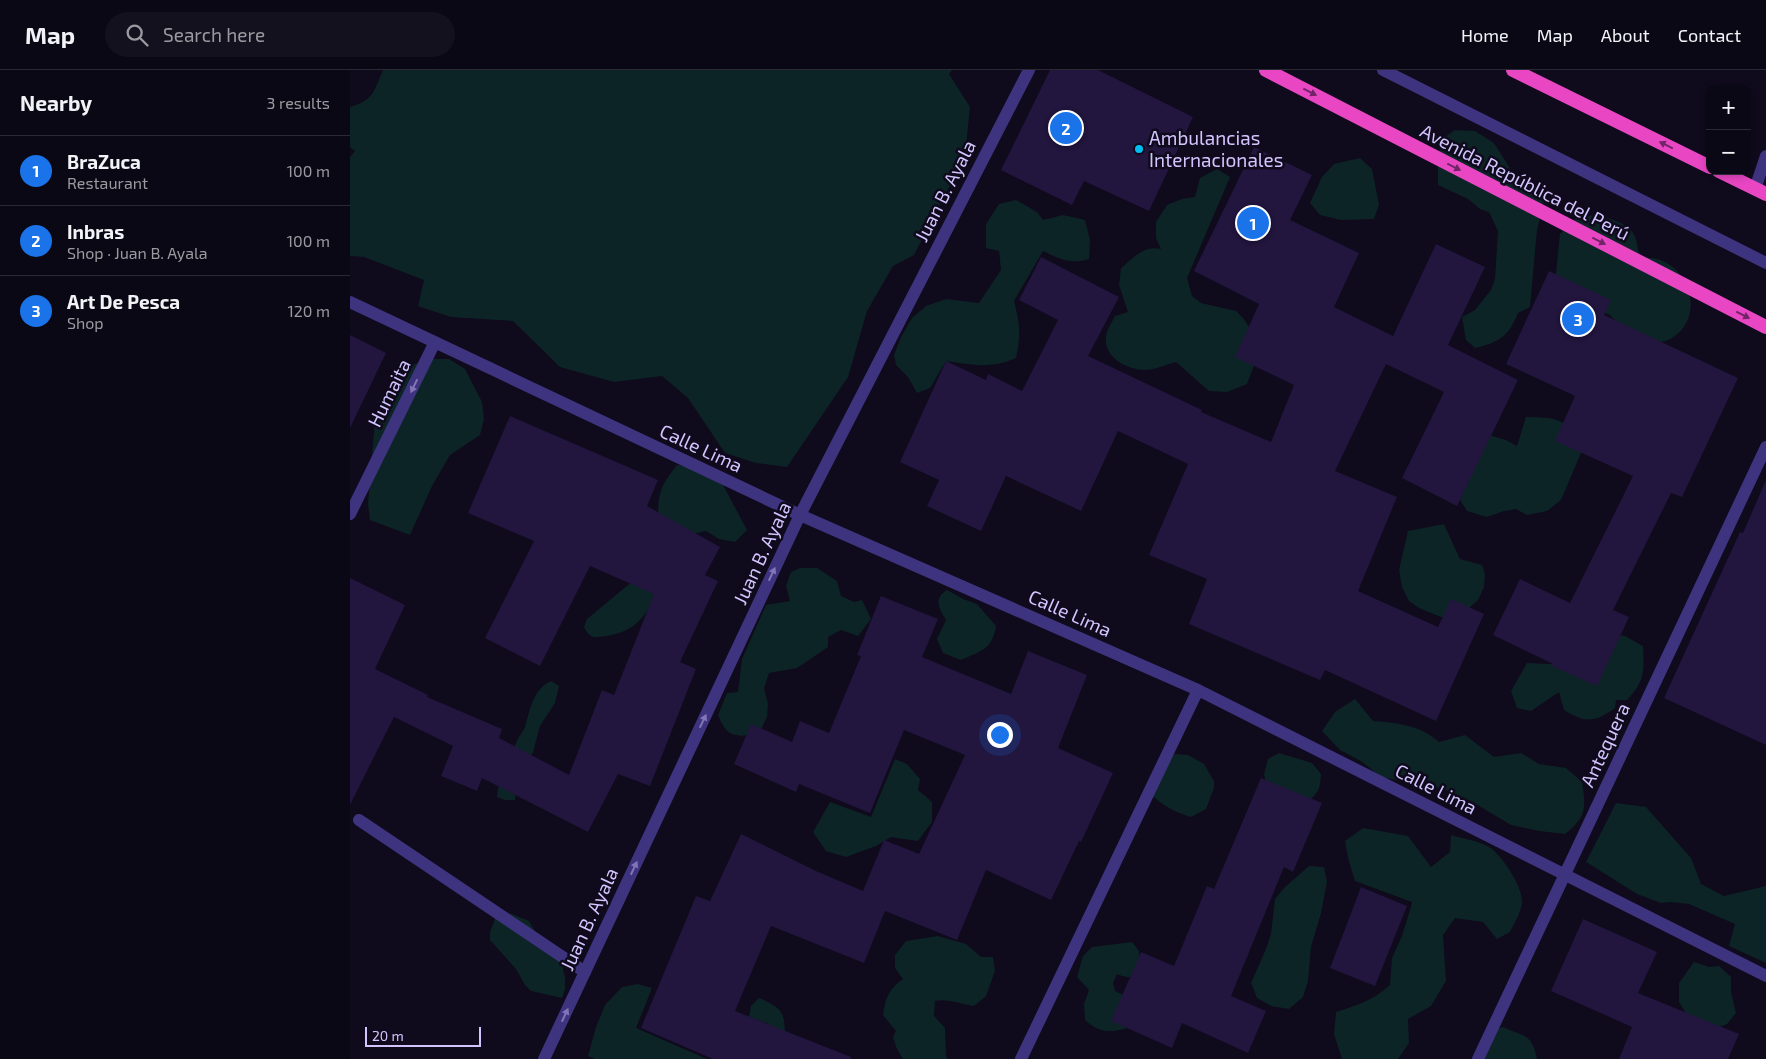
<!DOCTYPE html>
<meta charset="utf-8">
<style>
:root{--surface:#0b0815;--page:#14111e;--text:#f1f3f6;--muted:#9a9aa0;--line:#2b2934;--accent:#1a73e8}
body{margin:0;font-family:"Exo 2",sans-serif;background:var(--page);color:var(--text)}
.controls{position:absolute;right:15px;top:15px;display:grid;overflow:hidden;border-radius:10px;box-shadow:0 2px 8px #0003}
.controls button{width:45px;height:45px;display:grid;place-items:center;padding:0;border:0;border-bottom:1px solid var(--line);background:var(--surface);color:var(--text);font:25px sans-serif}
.scale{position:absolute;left:15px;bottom:12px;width:116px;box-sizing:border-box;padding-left:5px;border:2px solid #d2c5ff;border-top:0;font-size:14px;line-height:18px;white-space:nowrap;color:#d2c5ff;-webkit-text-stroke:4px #0f0a1c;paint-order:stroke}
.you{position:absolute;left:649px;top:664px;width:18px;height:18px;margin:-12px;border:4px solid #fff;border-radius:50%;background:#1a73e8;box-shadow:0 0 0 8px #1a73e833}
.badge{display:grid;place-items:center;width:32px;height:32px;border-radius:50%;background:var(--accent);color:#fff;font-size:16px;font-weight:700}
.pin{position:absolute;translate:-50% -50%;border:2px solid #fff;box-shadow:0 1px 5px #0006}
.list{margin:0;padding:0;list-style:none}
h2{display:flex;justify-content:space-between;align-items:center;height:65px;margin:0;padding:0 20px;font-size:21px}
h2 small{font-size:16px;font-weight:400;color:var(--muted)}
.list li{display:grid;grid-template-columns:32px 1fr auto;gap:15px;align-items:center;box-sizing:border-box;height:70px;padding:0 20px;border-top:1px solid var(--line)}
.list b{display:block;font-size:19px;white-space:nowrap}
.list p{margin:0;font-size:16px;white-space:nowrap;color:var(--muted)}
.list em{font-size:16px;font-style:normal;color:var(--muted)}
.icon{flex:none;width:28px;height:28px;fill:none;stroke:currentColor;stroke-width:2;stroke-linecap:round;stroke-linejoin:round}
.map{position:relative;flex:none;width:1416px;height:989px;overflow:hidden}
header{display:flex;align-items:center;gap:30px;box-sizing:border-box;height:70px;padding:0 25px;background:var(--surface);border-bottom:1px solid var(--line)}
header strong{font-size:24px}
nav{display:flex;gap:28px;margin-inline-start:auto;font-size:18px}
.search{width:350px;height:45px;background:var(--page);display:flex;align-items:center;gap:12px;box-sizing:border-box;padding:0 18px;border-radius:28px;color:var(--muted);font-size:19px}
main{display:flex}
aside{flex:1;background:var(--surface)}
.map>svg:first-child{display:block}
.green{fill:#0d2426}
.building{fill:#22153e}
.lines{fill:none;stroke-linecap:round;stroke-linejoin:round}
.service{stroke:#3e337e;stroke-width:12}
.minor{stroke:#3e337e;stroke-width:12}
.tertiary{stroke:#3e337e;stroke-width:12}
.trunk{stroke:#e846c2;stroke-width:14}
.oneway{fill:#712567}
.oneway2{fill:#8175b8}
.poi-dot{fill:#00bdf0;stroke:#0f0a1c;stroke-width:2}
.labels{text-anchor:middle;stroke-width:5;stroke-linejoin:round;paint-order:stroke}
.poi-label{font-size:19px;fill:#d2c5ff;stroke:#0f0a1c;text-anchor:start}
.street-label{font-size:19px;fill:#d2c5ff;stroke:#0f0a1c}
</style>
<header>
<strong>Map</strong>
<div class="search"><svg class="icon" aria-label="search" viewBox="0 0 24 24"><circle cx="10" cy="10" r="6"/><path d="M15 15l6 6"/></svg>Search here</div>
<nav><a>Home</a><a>Map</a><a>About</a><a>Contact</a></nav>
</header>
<main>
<aside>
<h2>Nearby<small>3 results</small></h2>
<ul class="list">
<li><span class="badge">1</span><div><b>BraZuca</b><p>Restaurant</p></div><em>100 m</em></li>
<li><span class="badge">2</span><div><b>Inbras</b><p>Shop · Juan B. Ayala</p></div><em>100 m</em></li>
<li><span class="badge">3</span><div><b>Art De Pesca</b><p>Shop</p></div><em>120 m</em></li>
</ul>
</aside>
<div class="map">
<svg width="1416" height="989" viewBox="0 0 1416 989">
<rect width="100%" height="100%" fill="#0f0a1c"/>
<path class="green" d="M33 0H602L599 4 620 37 615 86 564 185 543 196 517 241 498 307 437 397 406 393 375 383 338 328 312 306 264 312 210 297 163 251 101 247 68 236 74 210 14 187 0 186V87L5 81 0 77V37C24 30 24 21 33 0Z
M1105 60 1125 61 1144 73 1168 111 1197 119 1187 160 1180 237 1168 243C1158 267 1150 272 1125 278L1116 270 1112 247 1125 240 1141 220 1145 209 1148 161 1139 142 1130 139 1118 129 1088 115V87L1092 69Z
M1010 88 1022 99 1029 135 1024 149 991 150 970 145 960 133 972 107 984 94Z
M867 99 880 107 837 208 842 226 851 233 886 241 893 248 905 266 909 282 897 314 877 322 859 321 826 292C817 294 805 300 796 300 777 300 754 288 756 267 756 261 762 252 765 246L778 242 769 215 771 198C783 188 794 175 811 179L806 168V152L817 135 832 129 845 127 850 108Z
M666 130 687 142 693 150 713 145 735 150 740 170 739 189C722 195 709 189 693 181L664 231C670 254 671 265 666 288 643 299 621 295 596 291L580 318 567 323 558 307 546 295 544 285 551 267 562 248 576 236 596 229 629 233 651 200 649 181 636 178V154L649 134Z
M1248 145C1260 149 1279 153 1285 166 1288 174 1286 181 1293 188 1335 184 1360 244 1322 268 1314 273 1301 274 1292 277L1259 244 1209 236 1205 213 1210 164 1227 147Z
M80 289H99L115 299 132 332 134 349 130 365 100 385 82 416 60 465 20 450 18 434 25 350 29 331 38 317 51 308 62 295Z
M1176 347C1208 347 1218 349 1233 378L1211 430 1197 441 1177 445 1166 439 1154 441 1137 447 1117 441 1110 430 1135 364 1156 370 1167 376Z
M327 395 343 397 372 413 397 460 385 472 369 469 356 461 339 465 308 455C308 425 308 419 327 395Z
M1094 454 1110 489 1132 495 1135 504 1134 517 1128 530 1116 541 1102 546 1091 547 1069 538 1059 531 1052 517 1049 500 1058 461Z
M450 498H467L487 511 491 526 504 532 512 530 521 549 508 566 491 560 478 567V577L447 598 419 603 414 618 418 634 417 647 409 663C386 668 377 668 368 645L377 623 388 622 392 589 416 535 440 531 436 516 441 502Z
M293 506 307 526C293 549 284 562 256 566 244 568 240 569 234 557L237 549 278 515Z
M597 520 613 529 627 534 646 556C642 580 631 581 611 590L593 583 587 569 596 550C589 538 583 529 597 520Z
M1258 564 1275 566 1293 576C1294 602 1295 611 1277 630H1266L1265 638C1244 653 1235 653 1214 640L1209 622 1181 641 1167 638 1161 621 1177 593 1221 595Z
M201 611 209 616 205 633 190 656 183 682 166 721 165 730H155L147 727 148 719C153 703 159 686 167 671 169 666 173 662 175 657 180 640 183 619 201 611Z
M1005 629 1023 651C1048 653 1070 655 1089 672L1115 665 1144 687 1171 683 1189 694 1216 698 1232 712C1236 737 1237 747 1215 764L1189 761 1161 755 1121 731 1094 719 1031 707 1011 691 990 680 972 661 985 642Z
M929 683 962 693 971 704C970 719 969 722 958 732L917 720 914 704 918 689Z
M825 684 838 685 854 694 864 711V718L856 739 841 747C824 742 811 735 799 722L813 692Z
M545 689 557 694 570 709 568 720 582 732V752L568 771 541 767 526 776 496 787 476 781 463 762 480 732 521 747Z
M1266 733 1296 737 1341 788 1351 814 1374 826 1416 816V893L1379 876 1385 854 1339 834 1320 832 1311 833 1287 824 1236 792Z
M1013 758 1058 766 1081 797 1100 782 1101 765C1114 769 1131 771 1142 779 1154 789 1173 817 1172 833 1171 842 1164 854 1160 862L1147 869 1133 852 1105 848 1093 865 1096 911 1081 936 1058 949 1059 973 1048 989H992L984 964 986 942C1008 935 1022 931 1040 915L1042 888 1052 866 1061 837 1062 832 1005 811 998 788 995 771Z
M959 796 974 797 977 812 971 843 961 877 958 911 953 927 939 939 921 936 907 928 901 913 916 879 921 864 925 829 935 817Z
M154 842 162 844 179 851 187 865 211 889 215 908V919L212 928 181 921 175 915 166 899 140 870V862L146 846Z
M588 866 616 874 631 887H643L645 901 636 926 624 936C611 934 597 928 585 931L584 946 595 958 596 987 599 989H553L547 979 543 967 546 961 533 945C536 927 538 920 553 909L545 898V885L556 871Z
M782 872 789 881 791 903C783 908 776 908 767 904L763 913 765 921 775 926 778 958C760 963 749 963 735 950L734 934 739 920 727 907 733 886 742 877Z
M1344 892 1359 897 1369 896 1381 907V922L1386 943 1377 954 1365 959 1340 950 1329 932V913Z
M288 914 302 918 286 958 357 989H245L238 986 246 957 255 935 272 917Z
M409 928C435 939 435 944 435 972L405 989 419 954 399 947 401 936Z
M1153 957C1174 967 1182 963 1187 989H1134L1147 959Z"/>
<path class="building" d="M700 0H748L843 47 799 141 734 111 722 135 651 100Z
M904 77 962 105 940 150 1009 183 984 237 1043 266 1086 174 1135 197 1098 275 1168 310 1107 436 1052 408 1094 322 1036 294 985 401 1047 427 1008 521 1088 557 1101 529 1134 544 1086 651 975 600 970 610 839 554 857 509 799 485 838 394 768 361 731 441 656 406 631 461 577 436 589 410 550 392 596 291 636 310 638 304 672 321 708 250 669 230 691 187 769 227 738 286 852 340 851 342 921 372 944 315 885 287 909 234 844 201Z
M1199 201 1261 230 1254 245 1388 308 1332 427 1321 423 1263 540 1279 547 1247 616 1202 596 1203 594 1143 565 1170 509 1220 533 1283 406 1205 371 1225 326 1156 294Z
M0 265 36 283 0 358Z
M160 346 308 410 297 436 370 477 355 505 368 511 330 592 346 599 300 716 268 704 238 762 132 708 127 721 91 706 103 676 44 647 0 735V508L55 535 25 599 78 625 77 627 152 659 149 668 219 705 252 620 264 625 304 524 240 496 190 596 135 568 184 471 118 443Z
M1416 410V675L1314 628 1390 462 1393 463Z
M531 526 588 549 572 587 661 624 678 581 737 605 708 678 763 703 731 772 729 771 701 830 636 800 607 870 535 841 514 893 421 856 385 941 501 987V989H363L291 958 346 826 360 831 391 764 466 801 513 821 534 770 569 784 615 685 554 660 520 743 449 714 446 722 384 694 401 654 442 672 450 651 479 663 511 586 507 585Z
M911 708 972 733 943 802 934 797 881 926 916 941 898 983 832 953 822 978 761 951 791 882 824 896 857 816 864 819Z
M1011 817 1057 836 1025 916 980 898Z
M1233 849 1307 882 1288 923 1389 964 1378 989H1269L1282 957 1201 921Z"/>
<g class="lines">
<path class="service" d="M1405 119 1416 86
M9 750 235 902"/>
<path class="minor" d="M0 232 450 445 848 620 1416 906
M0 444 85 272
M194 989 450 445 679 0
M671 989 848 620
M1128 989 1416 377"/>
<path class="tertiary" d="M1033 0 1416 193"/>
<path class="trunk" d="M916 0 1416 257
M1163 0 1360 97
M1369 101 1416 124"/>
</g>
<defs><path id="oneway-solid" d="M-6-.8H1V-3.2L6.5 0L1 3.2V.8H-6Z" transform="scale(1.25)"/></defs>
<g class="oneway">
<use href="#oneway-solid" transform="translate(960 22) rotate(27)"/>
<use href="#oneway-solid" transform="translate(1316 75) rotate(-154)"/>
<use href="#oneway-solid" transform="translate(1104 97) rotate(27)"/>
<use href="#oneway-solid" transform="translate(1249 171) rotate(27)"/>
<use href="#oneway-solid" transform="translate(1393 245) rotate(27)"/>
</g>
<g class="oneway2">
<use href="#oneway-solid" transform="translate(64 316) rotate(116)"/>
<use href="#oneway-solid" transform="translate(422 504) rotate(-65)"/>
<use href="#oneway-solid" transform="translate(353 651) rotate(-65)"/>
<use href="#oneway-solid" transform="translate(284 798) rotate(-65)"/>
<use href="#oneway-solid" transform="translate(215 945) rotate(-65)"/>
</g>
<circle class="poi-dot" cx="789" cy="79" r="5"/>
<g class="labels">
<g class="poi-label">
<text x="799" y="75">Ambulancias<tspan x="799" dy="22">Internacionales</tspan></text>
</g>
<g class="street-label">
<text transform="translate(1175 112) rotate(27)" y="7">Avenida República del Perú</text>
<text transform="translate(595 121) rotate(-63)" y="7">Juan B. Ayala</text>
<text transform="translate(39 323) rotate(-64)" y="7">Humaita</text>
<text transform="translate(351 378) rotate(25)" y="7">Calle Lima</text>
<text transform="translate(412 483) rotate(-65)" y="7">Juan B. Ayala</text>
<text transform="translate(720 543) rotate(24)" y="7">Calle Lima</text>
<text transform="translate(1255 675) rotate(-65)" y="7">Antequera</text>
<text transform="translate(1086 719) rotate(27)" y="7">Calle Lima</text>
<text transform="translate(239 849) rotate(-65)" y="7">Juan B. Ayala</text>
</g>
</g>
</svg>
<div class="controls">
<button>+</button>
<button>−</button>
</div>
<div class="scale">20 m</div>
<div class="you"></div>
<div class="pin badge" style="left:903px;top:153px">1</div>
<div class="pin badge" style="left:716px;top:58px">2</div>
<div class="pin badge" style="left:1228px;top:249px">3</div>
</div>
</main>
